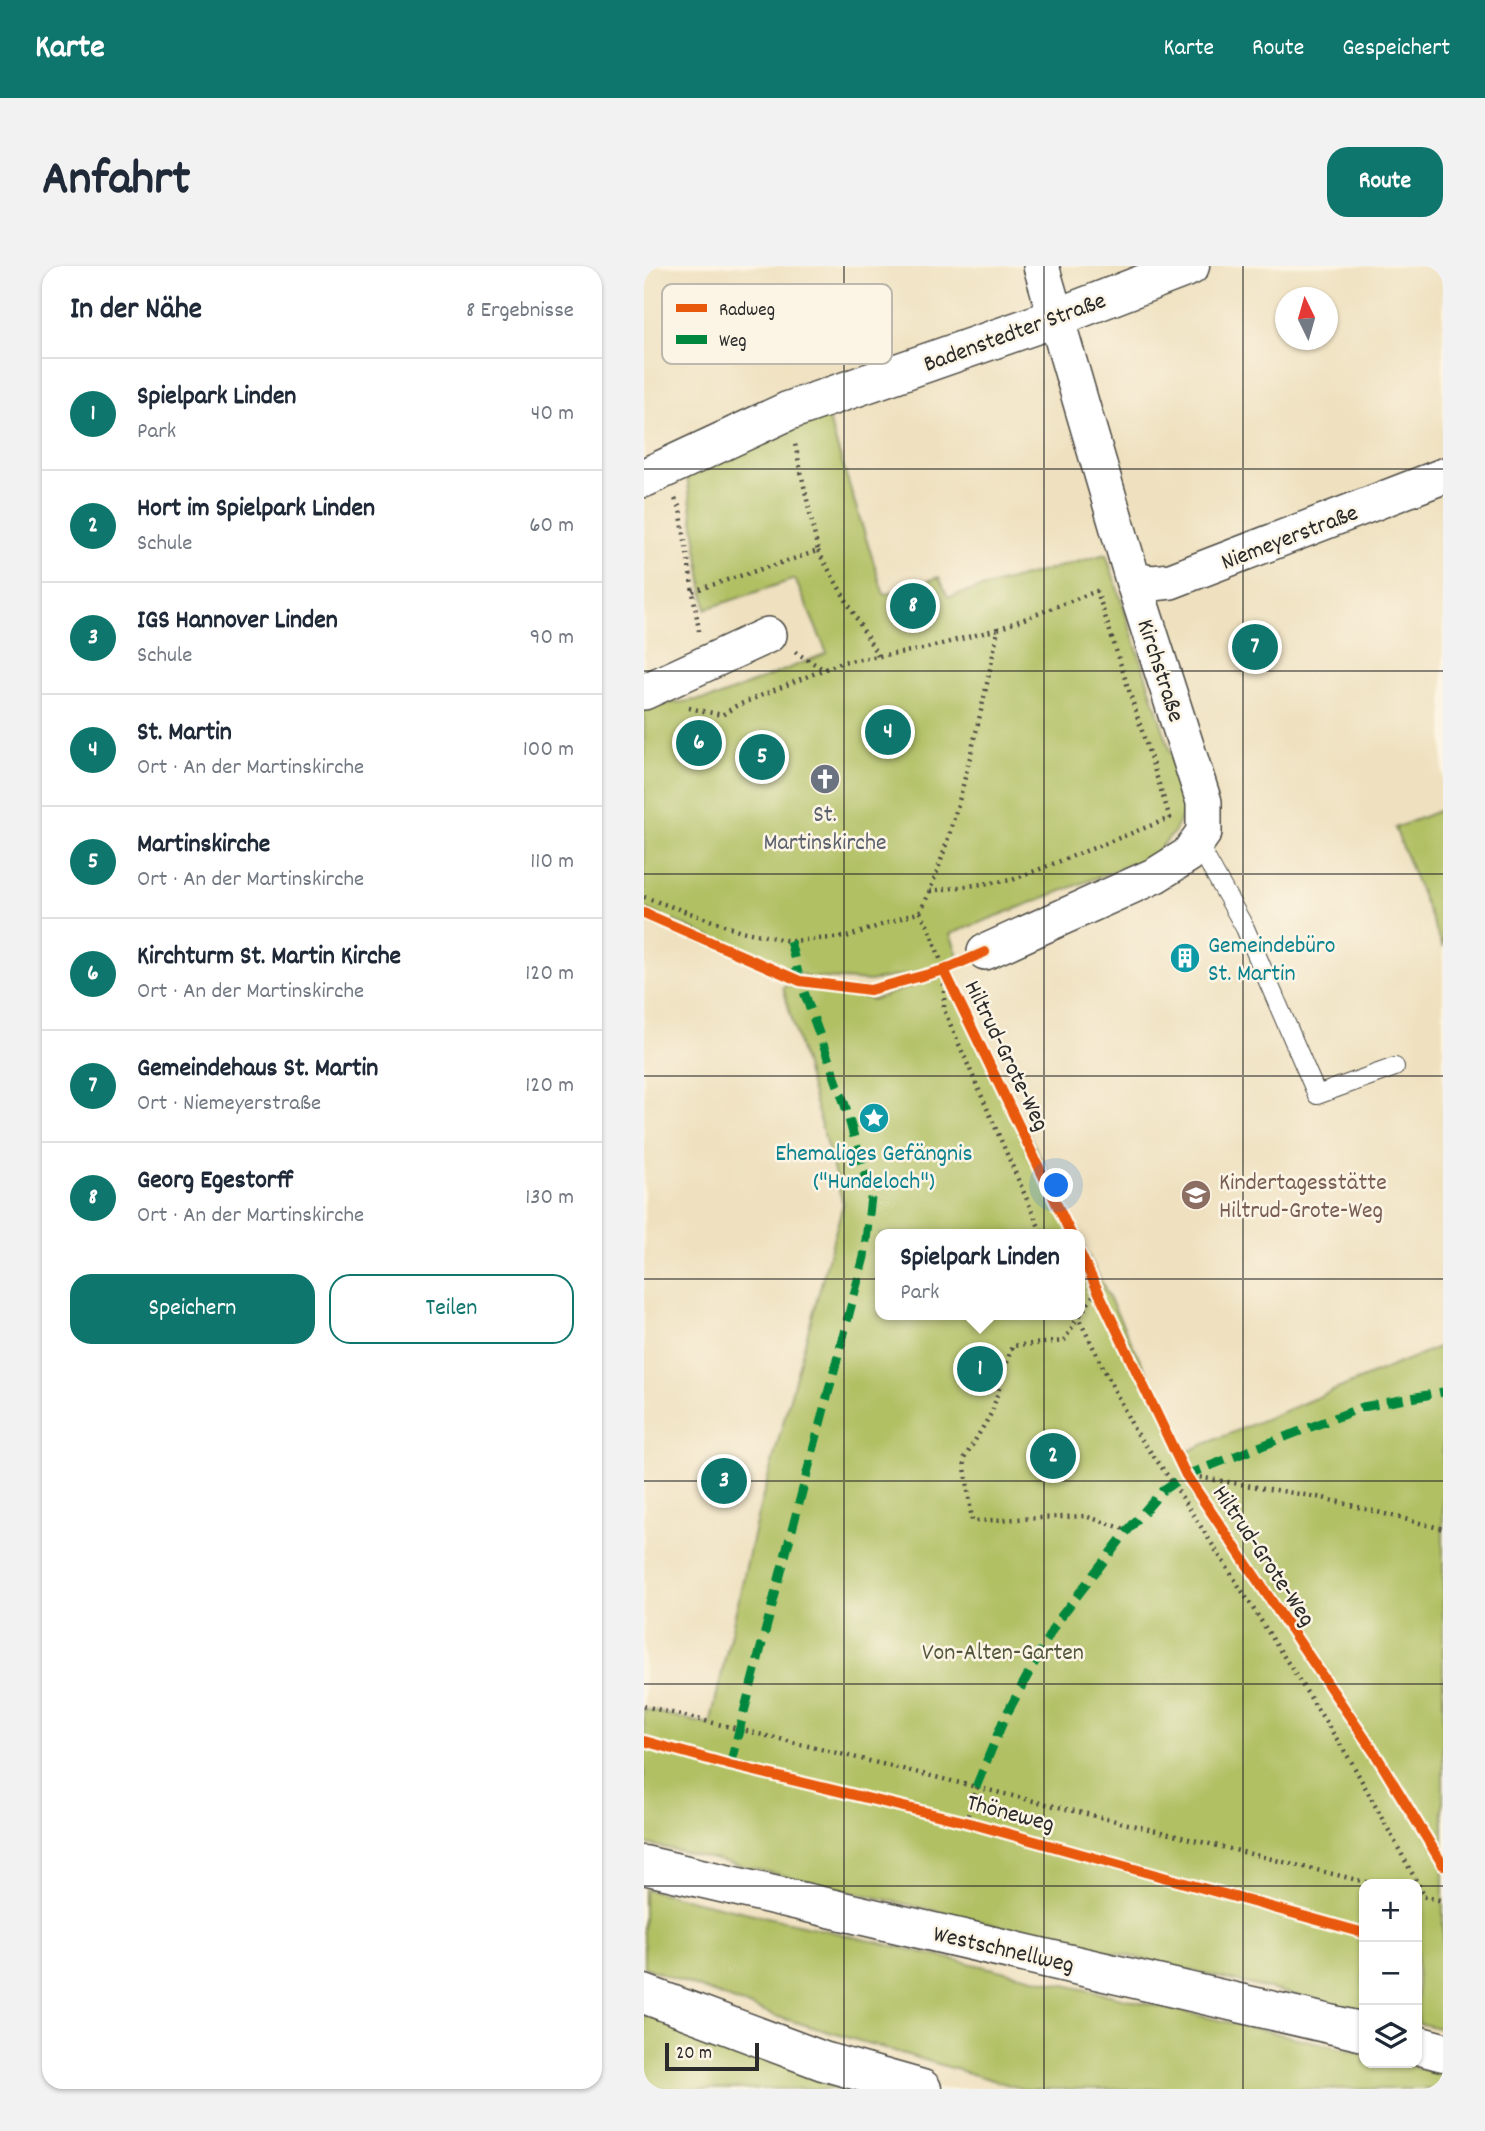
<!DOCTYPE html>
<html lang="de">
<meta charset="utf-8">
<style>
:root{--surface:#fff;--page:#f2f2f3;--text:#1f2937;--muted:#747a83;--line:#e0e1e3;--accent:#0f766e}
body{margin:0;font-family:Dekko,sans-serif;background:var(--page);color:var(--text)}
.controls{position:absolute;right:21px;bottom:21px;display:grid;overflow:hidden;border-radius:14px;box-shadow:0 2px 5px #0004}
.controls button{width:63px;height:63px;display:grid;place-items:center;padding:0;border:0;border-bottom:2px solid var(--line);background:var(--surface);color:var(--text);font:35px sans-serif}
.compass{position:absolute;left:631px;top:21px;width:63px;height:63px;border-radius:50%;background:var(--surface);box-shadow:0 2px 5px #0004;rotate:355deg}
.scale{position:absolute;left:21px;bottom:18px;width:94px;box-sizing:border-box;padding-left:7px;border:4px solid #2b2b2b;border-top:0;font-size:19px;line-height:24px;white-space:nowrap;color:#2b2b2b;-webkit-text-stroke:5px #fcf5e5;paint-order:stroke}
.you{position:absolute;left:413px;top:920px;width:24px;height:24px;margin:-18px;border:5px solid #fff;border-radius:50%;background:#1a73e8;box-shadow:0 0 0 10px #1a73e833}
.badge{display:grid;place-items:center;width:46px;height:46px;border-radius:50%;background:var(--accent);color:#fff;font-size:23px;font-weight:700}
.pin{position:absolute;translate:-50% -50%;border:4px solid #fff;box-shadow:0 2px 7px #0006}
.popup{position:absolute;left:231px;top:963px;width:210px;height:91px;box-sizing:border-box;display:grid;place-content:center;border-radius:14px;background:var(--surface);filter:drop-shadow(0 2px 5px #0005);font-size:23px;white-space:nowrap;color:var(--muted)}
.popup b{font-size:26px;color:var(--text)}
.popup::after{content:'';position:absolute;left:50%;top:100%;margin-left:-14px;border:14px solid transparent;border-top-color:var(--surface)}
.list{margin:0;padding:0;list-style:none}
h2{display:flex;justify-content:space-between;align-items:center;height:91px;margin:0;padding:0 28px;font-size:30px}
h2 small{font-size:23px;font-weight:400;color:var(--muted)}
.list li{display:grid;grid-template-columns:46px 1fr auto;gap:21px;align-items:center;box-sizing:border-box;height:112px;padding:0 28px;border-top:2px solid var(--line)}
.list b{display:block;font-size:26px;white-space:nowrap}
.list p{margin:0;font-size:23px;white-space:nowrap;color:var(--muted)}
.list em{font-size:23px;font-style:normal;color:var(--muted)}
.actions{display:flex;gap:14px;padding:21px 28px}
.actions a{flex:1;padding:16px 0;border:2px solid var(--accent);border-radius:21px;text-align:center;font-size:24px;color:var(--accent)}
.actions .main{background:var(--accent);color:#fff}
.icon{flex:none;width:38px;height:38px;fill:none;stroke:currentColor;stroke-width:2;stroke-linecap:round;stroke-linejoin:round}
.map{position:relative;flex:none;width:799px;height:1823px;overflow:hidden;border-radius:21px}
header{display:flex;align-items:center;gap:42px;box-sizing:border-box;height:98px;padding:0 35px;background:var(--accent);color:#fff}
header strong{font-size:33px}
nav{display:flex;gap:38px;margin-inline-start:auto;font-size:24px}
.intro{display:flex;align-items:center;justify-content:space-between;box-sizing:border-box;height:168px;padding:0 42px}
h1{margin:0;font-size:49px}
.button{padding:18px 32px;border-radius:21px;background:var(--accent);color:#fff;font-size:24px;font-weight:700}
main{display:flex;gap:42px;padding:0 42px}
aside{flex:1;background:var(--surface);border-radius:21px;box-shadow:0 2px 5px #0004}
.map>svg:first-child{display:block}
.green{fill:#b1c063;stroke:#6e7647;stroke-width:2}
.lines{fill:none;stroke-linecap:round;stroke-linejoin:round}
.lane-casing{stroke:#484641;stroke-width:20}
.street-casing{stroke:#484641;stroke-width:38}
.secondary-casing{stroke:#484641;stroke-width:41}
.highway-casing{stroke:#484641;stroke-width:41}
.path{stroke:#484641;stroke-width:4.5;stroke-dasharray:2 5;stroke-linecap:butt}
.lane{stroke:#fff;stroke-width:18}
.street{stroke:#fff;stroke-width:35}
.secondary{stroke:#fff;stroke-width:38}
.highway{stroke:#fff;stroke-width:38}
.quiet{stroke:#00873e;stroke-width:9;stroke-dasharray:18 9;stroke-linecap:butt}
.cycleway-casing{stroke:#fcf5e5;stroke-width:15}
.cycleway{stroke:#e8590c;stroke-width:10}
.grid{fill:none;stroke:#2b2b2b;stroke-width:2;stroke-opacity:0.55}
.labels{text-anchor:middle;stroke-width:5;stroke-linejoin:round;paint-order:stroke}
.street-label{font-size:24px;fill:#2b2b2b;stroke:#fcf5e5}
.worship-label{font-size:24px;fill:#5b616d;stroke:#fcf5e5}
.culture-label{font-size:24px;fill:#0d838f;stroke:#fcf5e5;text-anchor:start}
.education-label{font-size:24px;fill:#785e54;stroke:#fcf5e5;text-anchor:start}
.park-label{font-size:24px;fill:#53583c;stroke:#fcf5e5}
.key{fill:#fcf5e5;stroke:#bdb8ad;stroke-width:2}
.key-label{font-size:19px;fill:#2b2b2b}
</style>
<header>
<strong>Karte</strong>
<nav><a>Karte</a><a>Route</a><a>Gespeichert</a></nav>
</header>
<div class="intro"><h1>Anfahrt</h1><a class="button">Route</a></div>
<main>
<aside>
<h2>In der Nähe<small>8 Ergebnisse</small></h2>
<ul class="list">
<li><span class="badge">1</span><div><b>Spielpark Linden</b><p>Park</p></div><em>40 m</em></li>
<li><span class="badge">2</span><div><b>Hort im Spielpark Linden</b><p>Schule</p></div><em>60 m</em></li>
<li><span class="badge">3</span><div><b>IGS Hannover Linden</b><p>Schule</p></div><em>90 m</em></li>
<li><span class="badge">4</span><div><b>St. Martin</b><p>Ort · An der Martinskirche</p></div><em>100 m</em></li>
<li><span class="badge">5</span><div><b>Martinskirche</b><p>Ort · An der Martinskirche</p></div><em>110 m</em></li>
<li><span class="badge">6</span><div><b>Kirchturm St. Martin Kirche</b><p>Ort · An der Martinskirche</p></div><em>120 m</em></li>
<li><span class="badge">7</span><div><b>Gemeindehaus St. Martin</b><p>Ort · Niemeyerstraße</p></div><em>120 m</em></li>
<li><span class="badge">8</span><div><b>Georg Egestorff</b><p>Ort · An der Martinskirche</p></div><em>130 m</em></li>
</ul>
<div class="actions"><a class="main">Speichern</a><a>Teilen</a></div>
</aside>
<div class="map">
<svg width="799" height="1823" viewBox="0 0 799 1823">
<rect width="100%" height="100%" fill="#fcf5e5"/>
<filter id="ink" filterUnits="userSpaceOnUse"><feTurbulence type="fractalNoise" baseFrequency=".0143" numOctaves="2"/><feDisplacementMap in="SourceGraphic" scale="14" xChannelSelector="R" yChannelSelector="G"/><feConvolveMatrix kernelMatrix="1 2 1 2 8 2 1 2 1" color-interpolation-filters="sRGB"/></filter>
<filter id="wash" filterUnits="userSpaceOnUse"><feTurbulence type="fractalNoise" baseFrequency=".00686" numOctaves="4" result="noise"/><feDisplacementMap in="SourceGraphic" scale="28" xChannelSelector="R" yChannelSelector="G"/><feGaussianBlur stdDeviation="1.57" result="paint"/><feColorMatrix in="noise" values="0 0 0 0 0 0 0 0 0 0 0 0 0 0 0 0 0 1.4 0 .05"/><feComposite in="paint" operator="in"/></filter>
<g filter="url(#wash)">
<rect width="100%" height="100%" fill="#efe1c0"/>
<path class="green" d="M180 139 240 329 295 311 304 331 462 288 544 539 531 565 509 590 306 668 315 692 281 705 226 715 165 711 109 690 0 642V441L74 431 183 387 151 313 62 343 41 197Z
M799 543V682L751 562Z
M305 708 434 968H236V1049H436V973L542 1186 799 1079V1763L773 1757V1618H720V1745L0 1577V1443L66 1459 113 1252 199 938 139 721 156 715 228 734Z
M0 1623C232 1677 465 1727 697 1782L720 1788V1797H754L799 1808V1823H379L131 1750 0 1701Z
M0 1748 214 1823H3L0 1822Z"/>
</g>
<g filter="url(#ink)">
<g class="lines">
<g class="lane-casing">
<path id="lane" d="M553 576 601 662 673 829 751 801"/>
</g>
<g class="street-casing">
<path id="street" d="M489 314 509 317 527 315 799 210
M0 426 124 369
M341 686 512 609 544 589 560 566V536L489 314 397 0"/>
</g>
<g class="secondary-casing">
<path id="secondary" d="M0 212 144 145 414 51 546 0"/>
</g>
<g class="highway-casing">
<path id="highway" d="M0 1599 720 1766
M0 1728 179 1795 278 1823
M773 1779 799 1786"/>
</g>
<path class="path" d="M31 233 36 242 55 365
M174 285 234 390
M49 325 174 285 151 178
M151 386 179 403
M45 442 78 449 92 440 198 396 279 383 354 363
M286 625 368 614 526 552 453 325
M0 631 97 665 146 675 202 671 276 646C294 610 304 572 315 535 330 476 343 422 354 363L458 323
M276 646 286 664 300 704V744L398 968
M433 1049 490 1163 529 1217 708 1497 781 1631
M435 1049 420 1075 368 1080 348 1146 320 1193 328 1255 441 1250 484 1264
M436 1049 453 1024
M542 1209 679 1232 799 1263
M0 1440 730 1618
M322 1556 332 1521
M773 1629 799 1635"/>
<use href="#lane" class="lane"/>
<use href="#street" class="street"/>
<use href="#secondary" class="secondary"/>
<use href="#highway" class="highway"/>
<path class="quiet" d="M86 1499 220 991 227 931 201 839 156 715 146 675
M332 1521 360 1453 412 1357 484 1264 519 1224 542 1209 719 1141 799 1126"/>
<g class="cycleway-casing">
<path id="cycleway" d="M0 647 156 715 226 724 300 704 341 686
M300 704 427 968
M436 987 542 1209 732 1489 799 1599
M0 1475 86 1499 322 1556 720 1667"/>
</g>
<use href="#cycleway" class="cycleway"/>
</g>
</g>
<path class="grid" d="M200 0V1823M400 0V1823M599 0V1823M0 203H799M0 405H799M0 608H799M0 810H799M0 1013H799M0 1215H799M0 1418H799M0 1620H720M773 1620H799"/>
<defs>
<g id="church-disc" transform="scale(1.575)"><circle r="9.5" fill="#6b7280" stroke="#fcf5e5"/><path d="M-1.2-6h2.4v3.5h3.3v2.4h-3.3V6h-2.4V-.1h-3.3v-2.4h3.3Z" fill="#fff"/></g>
<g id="building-disc" transform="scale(1.575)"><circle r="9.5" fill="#0f9aa8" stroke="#fcf5e5"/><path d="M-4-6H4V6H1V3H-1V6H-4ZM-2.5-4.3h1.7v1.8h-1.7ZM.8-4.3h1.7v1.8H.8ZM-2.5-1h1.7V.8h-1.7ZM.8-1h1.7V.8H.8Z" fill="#fff"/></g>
<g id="sight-disc" transform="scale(1.575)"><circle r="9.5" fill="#0f9aa8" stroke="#fcf5e5"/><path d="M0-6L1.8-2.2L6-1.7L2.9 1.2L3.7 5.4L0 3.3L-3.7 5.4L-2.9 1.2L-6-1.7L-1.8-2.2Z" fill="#fff"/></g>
<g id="school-disc" transform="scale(1.575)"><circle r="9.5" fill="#8d6e63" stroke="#fcf5e5"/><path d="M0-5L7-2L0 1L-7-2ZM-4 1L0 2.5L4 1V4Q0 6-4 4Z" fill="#fff"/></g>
</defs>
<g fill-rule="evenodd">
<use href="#church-disc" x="181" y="513"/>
<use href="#building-disc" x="541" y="692"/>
<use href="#sight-disc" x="230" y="852"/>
<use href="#school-disc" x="552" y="929"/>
</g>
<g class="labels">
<g class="street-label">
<text transform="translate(370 65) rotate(-20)" y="8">Badenstedter Straße</text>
<text transform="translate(645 270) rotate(-21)" y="8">Niemeyerstraße</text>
<text transform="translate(518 404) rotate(72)" y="8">Kirchstraße</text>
<text transform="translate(364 789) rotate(64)" y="8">Hiltrud-Grote-Weg</text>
<text transform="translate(621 1289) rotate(56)" y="8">Hiltrud-Grote-Weg</text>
<text transform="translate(367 1546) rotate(15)" y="8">Thöneweg</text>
<text transform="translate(360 1682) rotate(13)" y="8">Westschnellweg</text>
</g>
<g class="worship-label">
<text x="181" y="555">St.<tspan x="181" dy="28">Martinskirche</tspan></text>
</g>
<g class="culture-label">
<text x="564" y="686">Gemeindebüro<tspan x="564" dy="28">St. Martin</tspan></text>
<text x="230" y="894" text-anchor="middle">Ehemaliges Gefängnis<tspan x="230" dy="28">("Hundeloch")</tspan></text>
</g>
<g class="education-label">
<text x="575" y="923">Kindertagesstätte<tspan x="575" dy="28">Hiltrud-Grote-Weg</tspan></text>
</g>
<g class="park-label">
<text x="359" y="1393">Von-Alten-Garten</text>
</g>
</g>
<rect x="18" y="18" width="230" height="80" rx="10" class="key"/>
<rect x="32" y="38" width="31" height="8" fill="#e8590c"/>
<rect x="32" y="69" width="31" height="9" fill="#00873e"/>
<g class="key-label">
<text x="75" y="49">Radweg</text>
<text x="75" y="80">Weg</text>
</g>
</svg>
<div class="controls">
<button>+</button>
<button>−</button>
<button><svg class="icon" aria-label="layers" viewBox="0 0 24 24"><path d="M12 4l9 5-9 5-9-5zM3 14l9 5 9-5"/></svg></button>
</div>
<svg class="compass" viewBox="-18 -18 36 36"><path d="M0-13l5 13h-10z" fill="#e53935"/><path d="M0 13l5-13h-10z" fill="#747a83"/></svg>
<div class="scale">20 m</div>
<div class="you"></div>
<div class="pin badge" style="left:336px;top:1103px">1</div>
<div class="popup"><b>Spielpark Linden</b>Park</div>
<div class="pin badge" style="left:409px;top:1190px">2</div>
<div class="pin badge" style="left:80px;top:1215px">3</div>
<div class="pin badge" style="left:244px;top:466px">4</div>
<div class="pin badge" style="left:118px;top:491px">5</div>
<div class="pin badge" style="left:55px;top:477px">6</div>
<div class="pin badge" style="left:611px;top:381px">7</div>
<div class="pin badge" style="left:269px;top:340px">8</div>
</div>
</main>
